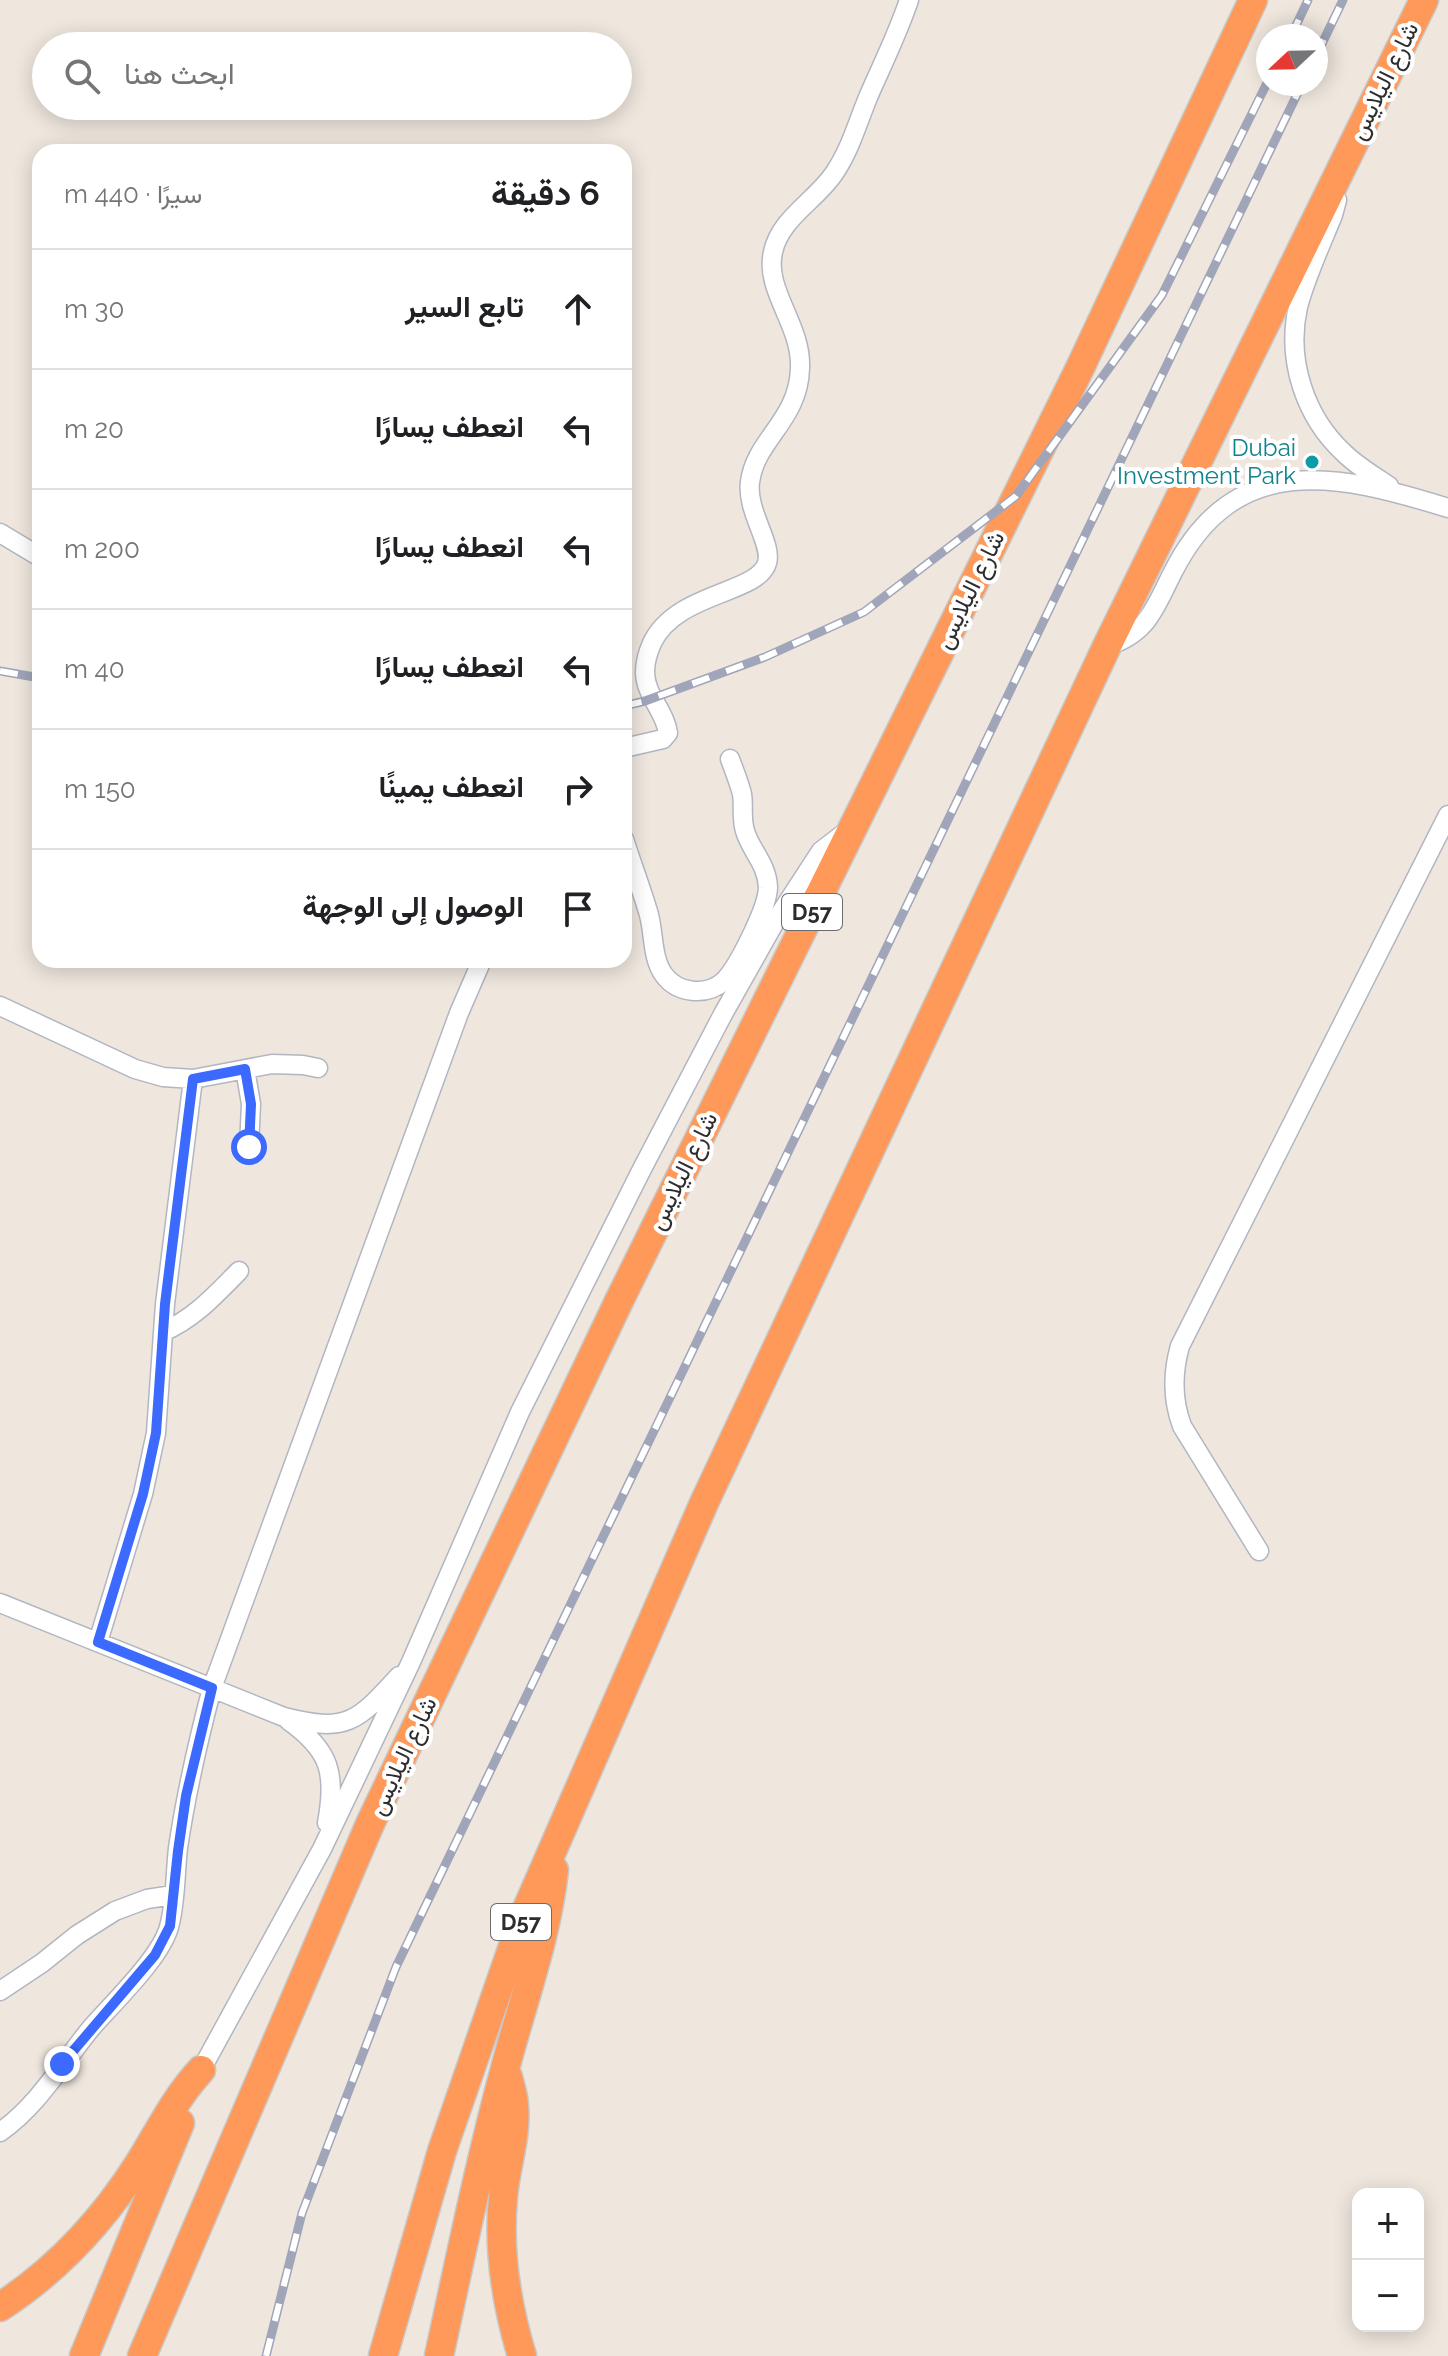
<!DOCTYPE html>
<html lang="ar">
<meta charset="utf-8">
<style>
:root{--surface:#fff;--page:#f6f6f6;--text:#202124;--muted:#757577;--line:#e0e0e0}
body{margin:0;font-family:Raleway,Vazirmatn,sans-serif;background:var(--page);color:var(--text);direction:rtl}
.controls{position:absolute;right:24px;bottom:24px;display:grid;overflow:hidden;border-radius:16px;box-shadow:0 4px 20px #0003}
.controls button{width:72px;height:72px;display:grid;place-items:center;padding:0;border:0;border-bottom:2px solid var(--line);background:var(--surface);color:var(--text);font:40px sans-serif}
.compass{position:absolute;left:1256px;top:24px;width:72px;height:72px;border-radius:50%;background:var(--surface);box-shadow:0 4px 20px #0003;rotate:248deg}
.stop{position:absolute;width:24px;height:24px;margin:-18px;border:6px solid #3c6aff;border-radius:50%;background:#fff}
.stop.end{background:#3c6aff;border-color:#fff;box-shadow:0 2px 8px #0008}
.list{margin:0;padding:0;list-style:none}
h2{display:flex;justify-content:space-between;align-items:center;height:104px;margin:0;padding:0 32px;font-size:34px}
h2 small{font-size:26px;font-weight:400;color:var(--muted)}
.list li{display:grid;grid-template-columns:52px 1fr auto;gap:24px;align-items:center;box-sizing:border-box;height:120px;padding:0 32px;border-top:2px solid var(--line)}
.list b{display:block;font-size:30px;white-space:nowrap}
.list em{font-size:26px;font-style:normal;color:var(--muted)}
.icon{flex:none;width:44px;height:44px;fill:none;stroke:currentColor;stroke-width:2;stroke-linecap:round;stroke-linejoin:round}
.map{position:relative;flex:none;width:1448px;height:2356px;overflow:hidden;direction:ltr}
.search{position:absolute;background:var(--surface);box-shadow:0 4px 20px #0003;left:32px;top:32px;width:600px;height:88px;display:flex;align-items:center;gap:20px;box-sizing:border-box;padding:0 28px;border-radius:44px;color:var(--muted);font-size:30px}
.panel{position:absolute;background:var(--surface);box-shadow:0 4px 20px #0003;left:32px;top:144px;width:600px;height:824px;border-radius:24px;direction:rtl}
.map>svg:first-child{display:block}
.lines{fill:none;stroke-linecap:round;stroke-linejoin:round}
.minor-casing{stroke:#b2b6c1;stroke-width:21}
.highway-casing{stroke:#c8c8c8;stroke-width:31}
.minor{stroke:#fff;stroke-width:18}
.highway{stroke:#ff995a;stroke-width:28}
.rail-casing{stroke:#a0a5b9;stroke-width:9}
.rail{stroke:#fff;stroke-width:6;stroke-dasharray:18;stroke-linecap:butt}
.route{stroke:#3c6aff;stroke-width:10}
.culture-dot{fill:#0f9aa8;stroke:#fff;stroke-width:3}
.labels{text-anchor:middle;stroke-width:8;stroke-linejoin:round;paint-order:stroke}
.shield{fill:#fff;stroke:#6c6c6c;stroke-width:2}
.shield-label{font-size:22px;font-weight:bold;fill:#2d2d2d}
.street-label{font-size:24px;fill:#2d2d2d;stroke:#fff}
.culture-label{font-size:24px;fill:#0d838f;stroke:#fff;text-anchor:end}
</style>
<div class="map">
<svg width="1448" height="2356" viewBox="0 0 1448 2356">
<rect width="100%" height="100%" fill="#efe7de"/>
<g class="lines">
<g class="minor-casing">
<path id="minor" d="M1337 200 1333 215C1321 245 1306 276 1298 307 1286 360 1305 417 1344 453 1357 466 1373 475 1389 486
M0 533 40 557
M1107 646C1148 634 1155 607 1173 572 1235 449 1339 474 1448 508
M624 748 663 739 668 733C665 711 645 695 645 672 645 662 648 652 652 643 676 592 758 594 767 563 773 544 746 511 750 482 755 440 799 420 800 368 802 325 764 290 773 252 780 218 817 200 835 172 851 148 858 121 869 95 883 63 898 33 909 0
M624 839C632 865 642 890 649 915 654 934 652 959 664 975 677 993 706 997 724 981 738 967 768 907 768 887 767 864 751 851 745 831 741 818 744 806 742 794 739 782 734 770 730 759
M0 1006 135 1069 163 1077 193 1079 272 1064 303 1065 318 1068
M245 1069 251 1104 249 1147
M163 1332C195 1318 215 1295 239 1271
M1259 1551 1182 1426C1172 1399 1172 1374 1180 1346L1448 815
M0 1603 284 1717C347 1733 357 1722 399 1676
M98 1642 143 1494 156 1433 165 1304 193 1079
M289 1721C331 1751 336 1774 327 1823
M0 1991 42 1963 77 1935 115 1911 147 1899 173 1895
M201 2070 322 1849 411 1662 520 1412 642 1169 722 1016 776 920 821 851 847 831
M0 2132C38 2106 63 2062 92 2027 114 2002 161 1957 169 1927 176 1902 175 1874 178 1848 186 1794 198 1741 212 1688L459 1013 482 960"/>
</g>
<g class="highway-casing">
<path id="highway" d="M508 2077C510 2086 514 2096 514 2106 517 2137 505 2168 503 2198 498 2250 507 2306 522 2356
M0 2307C57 2270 104 2219 140 2162 160 2130 175 2098 201 2070
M84 2356 180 2123
M142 2356 370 1824 619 1301 1079 370 1253 0
M383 2356 442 2151 522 1920 704 1503 1107 646 1424 0
M439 2356C460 2259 480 2161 506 2065 523 2001 547 1936 554 1870"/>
</g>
<use href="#minor" class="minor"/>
<use href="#highway" class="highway"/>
<g class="rail-casing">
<path id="rail" d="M1291 36 1308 0
M1316 56 1343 0
M0 671 40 678
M624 706 645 701 765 657 864 612 1016 496 1162 295 1268 81
M266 2356 302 2213 396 1967 1302 84"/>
</g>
<use href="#rail" class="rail"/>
</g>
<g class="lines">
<path class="route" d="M62 2064 155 1955 170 1926 178 1851 186 1796 212 1688 98 1642 143 1494 156 1433 165 1304 193 1079 245 1069 251 1104 249 1147"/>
</g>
<circle class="culture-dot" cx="1312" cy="462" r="8"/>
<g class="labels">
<g class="shield">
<rect x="782" y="894" width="60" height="36" rx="6"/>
<rect x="491" y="1904" width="60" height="36" rx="6"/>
</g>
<g class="shield-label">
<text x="812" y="920">D57</text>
<text x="521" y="1930">D57</text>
</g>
<g class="street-label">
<text transform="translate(1384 81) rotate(-64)" y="8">شارع اليلايس</text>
<text transform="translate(970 590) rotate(-64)" y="8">شارع اليلايس</text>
<text transform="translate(683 1171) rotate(-64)" y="8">شارع اليلايس</text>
<text transform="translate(403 1756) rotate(-65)" y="8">شارع اليلايس</text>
</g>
<g class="culture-label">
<text x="1296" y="456">Dubai<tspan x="1296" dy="28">Investment Park</tspan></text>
</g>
</g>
</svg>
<div class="controls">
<button>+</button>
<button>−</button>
</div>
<svg class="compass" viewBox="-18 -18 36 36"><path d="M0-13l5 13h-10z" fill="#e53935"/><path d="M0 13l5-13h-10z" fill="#757577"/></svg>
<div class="stop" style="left:249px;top:1147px"></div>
<div class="stop end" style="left:62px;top:2064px"></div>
<div class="search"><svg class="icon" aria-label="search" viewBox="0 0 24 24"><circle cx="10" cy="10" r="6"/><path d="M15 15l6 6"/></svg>ابحث هنا</div>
<section class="panel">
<h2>6 دقيقة<small>سيرًا · 440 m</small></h2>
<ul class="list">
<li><svg class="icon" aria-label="ahead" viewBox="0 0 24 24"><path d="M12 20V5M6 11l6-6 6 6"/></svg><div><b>تابع السير</b></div><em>30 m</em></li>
<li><svg class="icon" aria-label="left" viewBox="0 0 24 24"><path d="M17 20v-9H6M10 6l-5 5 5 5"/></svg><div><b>انعطف يسارًا</b></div><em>20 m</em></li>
<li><svg class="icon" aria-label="left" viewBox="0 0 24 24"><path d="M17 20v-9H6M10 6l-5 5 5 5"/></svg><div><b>انعطف يسارًا</b></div><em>200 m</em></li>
<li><svg class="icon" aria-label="left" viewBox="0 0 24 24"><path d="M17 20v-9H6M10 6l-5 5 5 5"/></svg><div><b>انعطف يسارًا</b></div><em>40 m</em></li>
<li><svg class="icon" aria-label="right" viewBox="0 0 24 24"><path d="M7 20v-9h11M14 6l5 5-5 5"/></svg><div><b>انعطف يمينًا</b></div><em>150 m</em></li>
<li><svg class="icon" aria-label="arrive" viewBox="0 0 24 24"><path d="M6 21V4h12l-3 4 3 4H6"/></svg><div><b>الوصول إلى الوجهة</b></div></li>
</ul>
</section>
</div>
